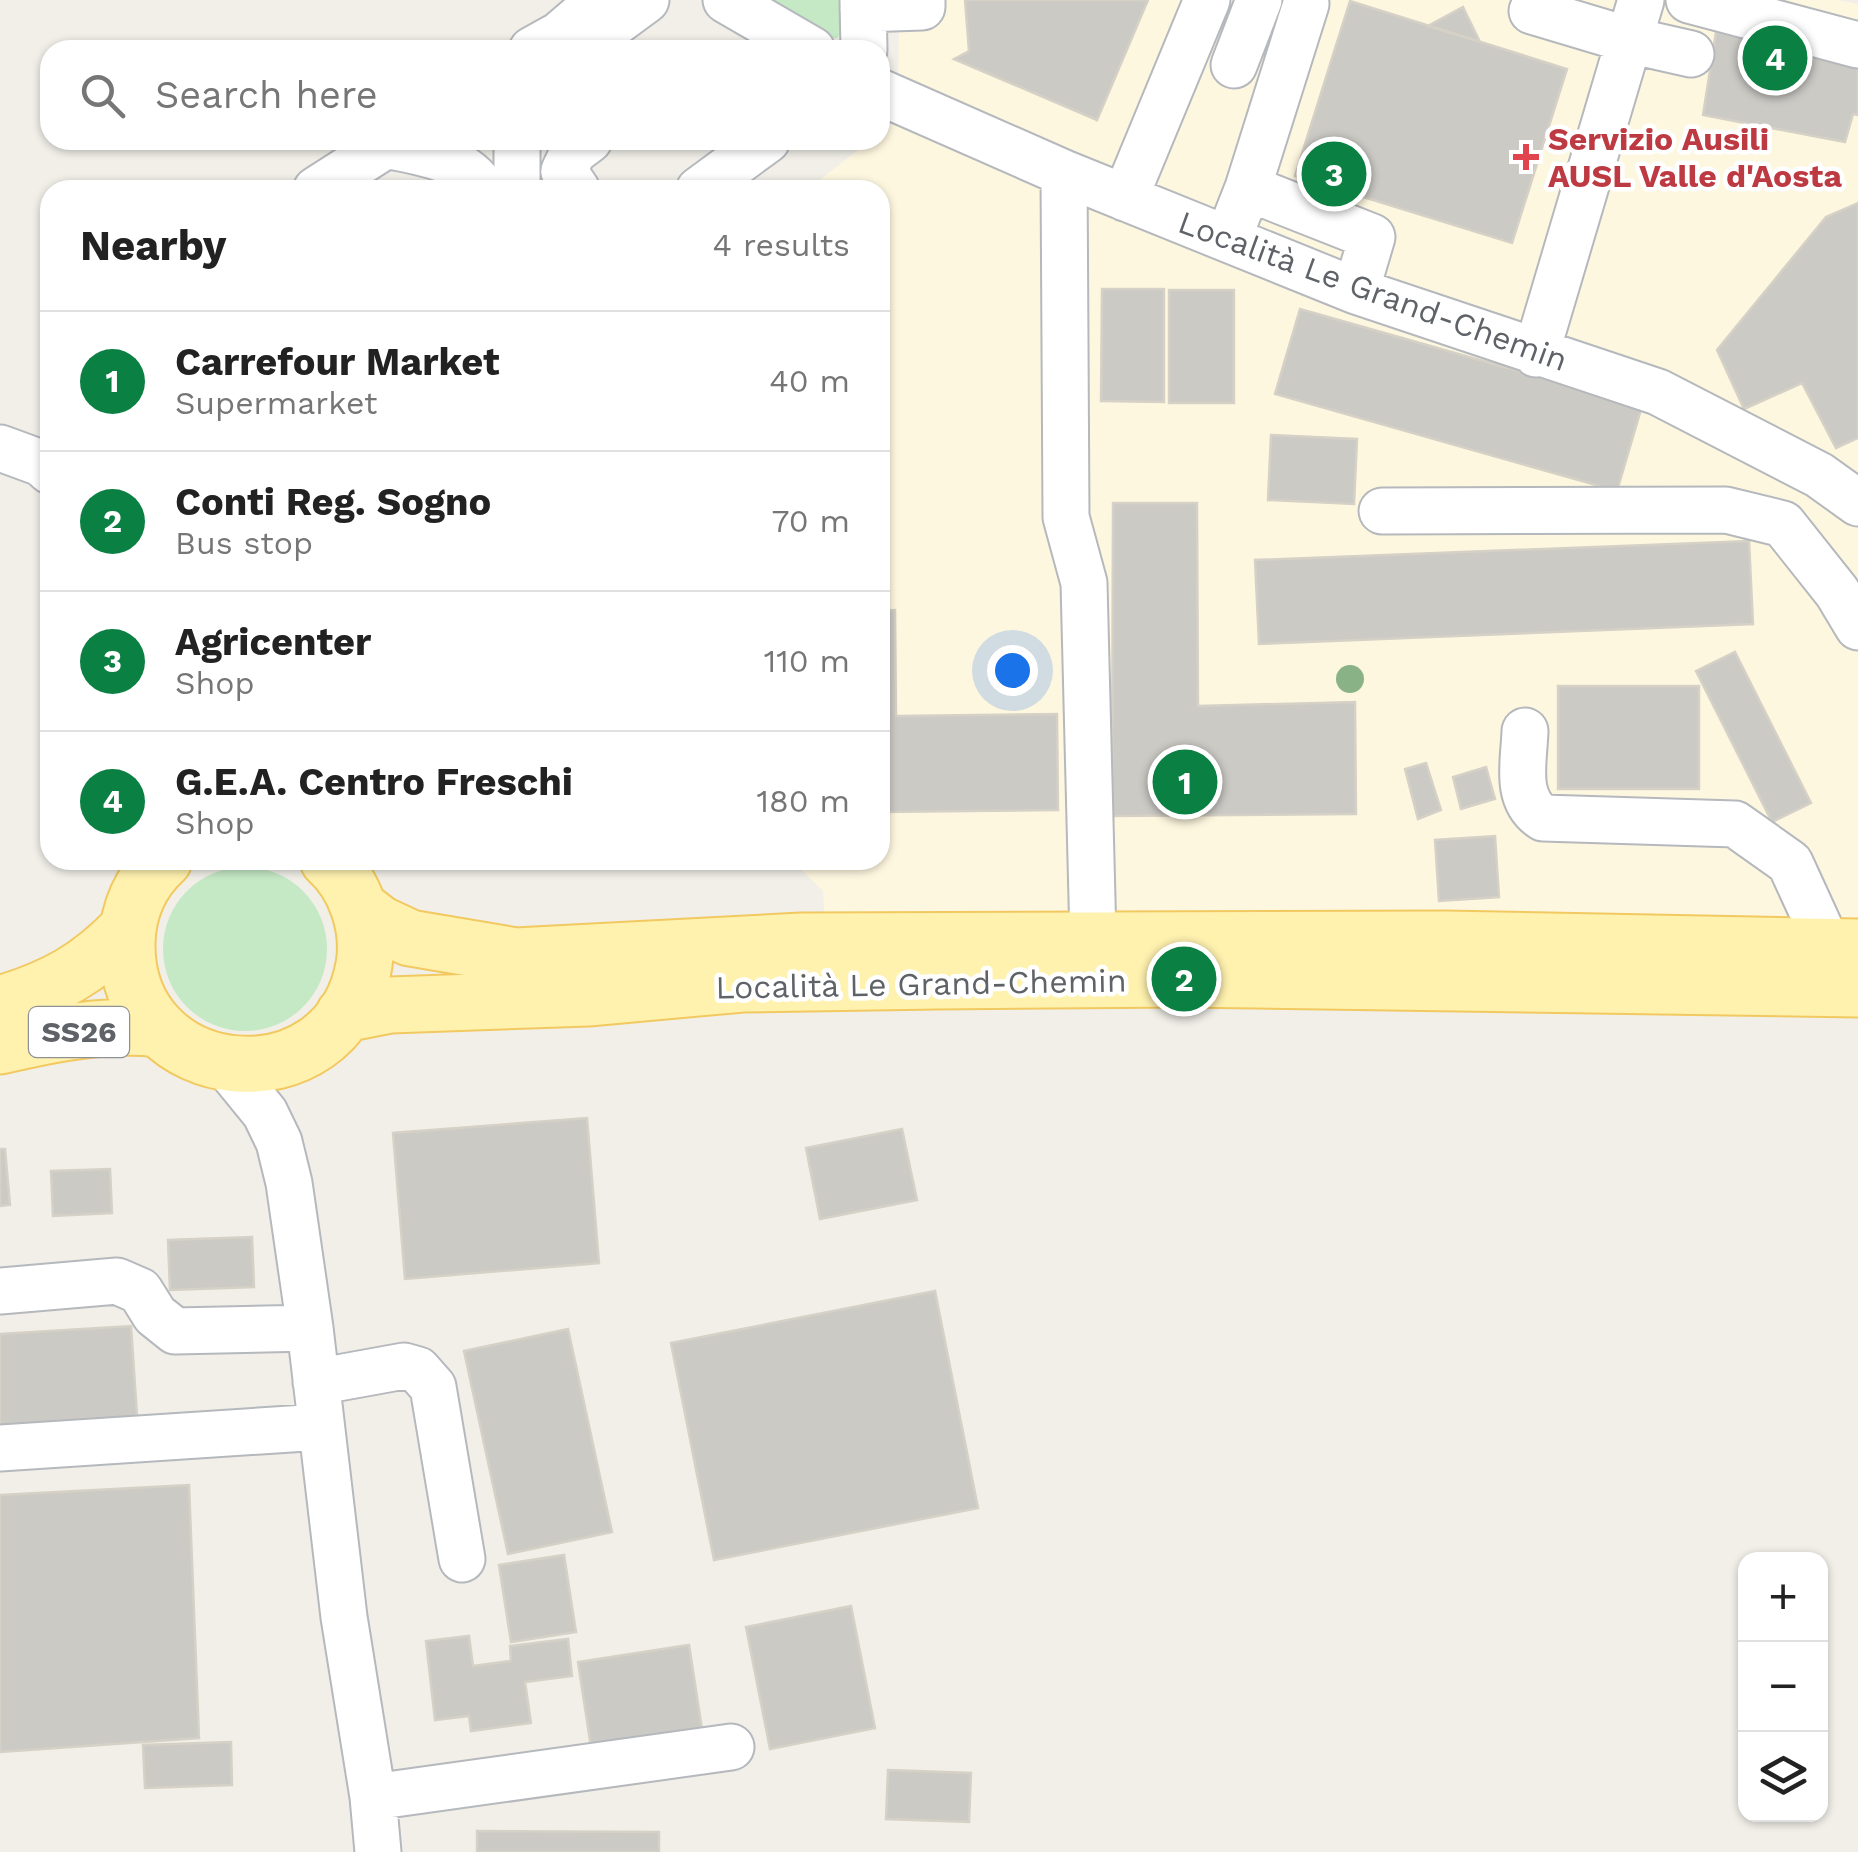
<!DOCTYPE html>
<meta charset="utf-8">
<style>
:root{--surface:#fff;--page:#f2f2f2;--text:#222;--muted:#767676;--line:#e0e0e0;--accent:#0b8043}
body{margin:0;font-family:"Work Sans",sans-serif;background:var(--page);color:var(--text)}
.controls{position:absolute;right:30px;bottom:30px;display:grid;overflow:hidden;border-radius:20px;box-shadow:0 2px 8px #0004}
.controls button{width:90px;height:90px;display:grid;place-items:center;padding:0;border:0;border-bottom:2px solid var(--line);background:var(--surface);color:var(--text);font:50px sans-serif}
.you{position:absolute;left:1012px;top:670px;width:35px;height:35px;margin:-25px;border:8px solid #fff;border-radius:50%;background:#1a73e8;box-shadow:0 0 0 15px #1a73e833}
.badge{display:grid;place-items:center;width:65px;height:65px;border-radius:50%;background:var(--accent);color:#fff;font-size:32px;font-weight:700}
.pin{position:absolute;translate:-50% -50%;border:5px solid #fff;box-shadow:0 2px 10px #0006}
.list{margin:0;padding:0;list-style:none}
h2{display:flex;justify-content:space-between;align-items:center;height:130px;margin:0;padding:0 40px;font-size:42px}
h2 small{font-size:32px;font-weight:400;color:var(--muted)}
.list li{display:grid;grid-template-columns:65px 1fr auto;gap:30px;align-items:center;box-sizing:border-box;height:140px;padding:0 40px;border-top:2px solid var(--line)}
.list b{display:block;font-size:38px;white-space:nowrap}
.list p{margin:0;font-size:32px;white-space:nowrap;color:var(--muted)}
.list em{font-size:32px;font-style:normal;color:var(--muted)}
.icon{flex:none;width:55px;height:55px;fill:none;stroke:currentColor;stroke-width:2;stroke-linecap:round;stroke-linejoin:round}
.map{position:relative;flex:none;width:1858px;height:1852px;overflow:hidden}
.search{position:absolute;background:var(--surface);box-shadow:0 2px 8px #0004;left:40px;top:40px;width:850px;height:110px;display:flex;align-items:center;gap:25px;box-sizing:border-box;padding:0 35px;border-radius:30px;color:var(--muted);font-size:38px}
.panel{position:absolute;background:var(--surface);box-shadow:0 2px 8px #0004;left:40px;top:180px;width:850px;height:690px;border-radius:30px}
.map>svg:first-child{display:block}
.commercial{fill:#fef7e0}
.green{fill:#c5e8c5}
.building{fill:#cccac5;stroke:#d6d1c6;stroke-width:2.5}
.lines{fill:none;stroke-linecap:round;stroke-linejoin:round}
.minor-casing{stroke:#b5b8bc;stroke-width:49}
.major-casing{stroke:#f2c960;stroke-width:59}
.minor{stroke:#fff;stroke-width:45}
.major{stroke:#fff2af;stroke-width:55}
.tree{fill:#89b387}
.health-dot{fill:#e0444e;stroke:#fff;stroke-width:4}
.labels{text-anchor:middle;stroke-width:9;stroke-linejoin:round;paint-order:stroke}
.shield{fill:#fff;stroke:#8f9295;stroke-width:2.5}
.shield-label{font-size:30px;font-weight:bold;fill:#5f6368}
.health-label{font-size:32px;font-weight:bold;fill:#be3a42;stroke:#fff;text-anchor:start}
.street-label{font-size:32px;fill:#5f6368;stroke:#fff}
</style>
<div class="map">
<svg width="1858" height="1852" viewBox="0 0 1858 1852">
<rect width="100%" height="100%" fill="#f1efe8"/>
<path class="commercial" d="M899 0H1837L1858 4V930L825 922 823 891 791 860H880V190H807L871 140H880V133L898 118Z"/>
<path class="green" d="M761 0H850L851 21 837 38 823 39Z
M163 949a82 82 0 1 1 164 0a82 82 0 1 1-164 0Z"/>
<path class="building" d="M965 0H1148L1097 120 954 59 969 51Z
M1350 1 1567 69 1512 243 1295 176Z
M1463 7 1480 42 1428 26Z
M1716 32 1858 61V115L1853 114 1845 142 1703 115Z
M1858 203V438L1836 448 1802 383 1744 409 1717 350 1826 217Z
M1102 289H1164V402L1101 401Z
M1169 290H1234V403H1169Z
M1300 309 1642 406 1617 491 1275 394Z
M1271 435 1357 439 1354 504 1268 500Z
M1113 503H1197L1198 706 1355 702 1356 814 1112 816Z
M1749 541 1753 624 1259 644 1255 560Z
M895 610 896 716 1057 714 1058 810 880 812V611Z
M1735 652 1811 803 1772 822 1696 671Z
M1558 686H1699V789H1558Z
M1426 763 1441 810 1418 819 1405 769Z
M1486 767 1495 799 1461 809 1453 777Z
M1495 836 1499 897 1439 901 1435 840Z
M587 1118 599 1263 405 1279 393 1133Z
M902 1129 917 1200 820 1219 806 1148Z
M0 1149H5L10 1205 0 1206Z
M110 1169 112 1213 53 1216 51 1171Z
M252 1237 254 1287 170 1290 168 1240Z
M935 1291 978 1508 714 1560 671 1343Z
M131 1326 138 1430 0 1438V1334Z
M568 1329 612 1532 508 1554 464 1351Z
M189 1485 199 1738 0 1752V1495Z
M564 1555 576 1632 511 1642 499 1565Z
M851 1606 875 1728 770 1749 746 1627Z
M469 1636 473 1666 511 1661 510 1646 568 1639 572 1676 525 1682 531 1723 471 1731 469 1716 435 1720 426 1641Z
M689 1645 702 1729 591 1747 578 1662Z
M231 1742 232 1785 145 1788 143 1745Z
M888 1770 971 1773 969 1822 886 1819Z
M477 1831 659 1832V1852H477Z"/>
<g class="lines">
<g class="minor-casing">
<path id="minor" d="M726 0 812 50
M863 0 864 50
M1689 0 1858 45
M863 9 922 7V0
M1532 11 1629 40 1691 54
M532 50 559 35 594 5
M578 50 646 0
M1234 65 1259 0
M880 92 1064 173 1356 291 1658 392 1819 475 1858 503
M517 140V190
M386 145C422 153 464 157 484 190
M1064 173 1066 517 1084 583 1093 939
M1248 188 1306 4
M316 190 394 140
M577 190 564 171 573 152 589 140
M699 190 767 140
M1125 198 1207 0
M1228 239 1248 188 1372 237 1356 291
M1536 354 1641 0
M0 448 41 463 50 471
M1382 511 1726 510 1783 524 1837 592 1858 627
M1525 731C1524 762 1514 799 1543 818L1735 824 1790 863 1828 946
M225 1064 265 1113 279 1142 289 1183 310 1328 344 1617 373 1797 378 1852
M0 1291 117 1281 140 1291 155 1315 175 1331 310 1328
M316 1382 404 1366 418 1370 433 1387 462 1559
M0 1448 321 1427
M373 1797 731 1747"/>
</g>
<g class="major-casing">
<path id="major" d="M164 860C141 881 128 910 127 942 124 1091 339 1110 364 965 370 928 356 885 328 860
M359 908 380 924 410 938 516 956 802 941 1445 939 1858 947
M0 1004C54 988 89 969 128 928
M344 1014 390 1005 588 998 742 984 937 981 1184 979 1858 989
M0 1046C52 1034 106 1023 159 1029"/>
</g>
<use href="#minor" class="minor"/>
<use href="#major" class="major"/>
</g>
<circle class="tree" cx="1350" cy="679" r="14"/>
<path class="health-dot" d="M1521 142h10v10h10v10h-10v10h-10v-10h-10v-10h10z"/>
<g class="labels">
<rect class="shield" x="29" y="1007" width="100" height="50" rx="8"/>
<g class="shield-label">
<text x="79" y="1042">SS26</text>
</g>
<g class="health-label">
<text x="1548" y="150">Servizio Ausili<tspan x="1548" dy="37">AUSL Valle d'Aosta</tspan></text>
</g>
<g class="street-label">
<text transform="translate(1373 291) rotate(20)" y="11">Località Le Grand-Chemin</text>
<text transform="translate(921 984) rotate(-1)" y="11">Località Le Grand-Chemin</text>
</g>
</g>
</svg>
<div class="controls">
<button>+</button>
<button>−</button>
<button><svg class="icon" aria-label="layers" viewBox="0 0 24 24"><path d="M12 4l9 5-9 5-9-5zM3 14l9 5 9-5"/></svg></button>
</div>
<div class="you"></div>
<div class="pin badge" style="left:1185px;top:782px">1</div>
<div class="pin badge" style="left:1184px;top:979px">2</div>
<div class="pin badge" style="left:1334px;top:174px">3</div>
<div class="pin badge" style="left:1775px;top:58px">4</div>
<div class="search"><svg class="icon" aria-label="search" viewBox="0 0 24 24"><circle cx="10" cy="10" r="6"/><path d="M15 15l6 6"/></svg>Search here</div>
<section class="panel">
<h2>Nearby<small>4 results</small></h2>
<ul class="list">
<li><span class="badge">1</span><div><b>Carrefour Market</b><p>Supermarket</p></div><em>40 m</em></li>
<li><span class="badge">2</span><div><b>Conti Reg. Sogno</b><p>Bus stop</p></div><em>70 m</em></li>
<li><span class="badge">3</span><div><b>Agricenter</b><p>Shop</p></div><em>110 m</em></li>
<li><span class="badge">4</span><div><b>G.E.A. Centro Freschi</b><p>Shop</p></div><em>180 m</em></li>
</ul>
</section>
</div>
